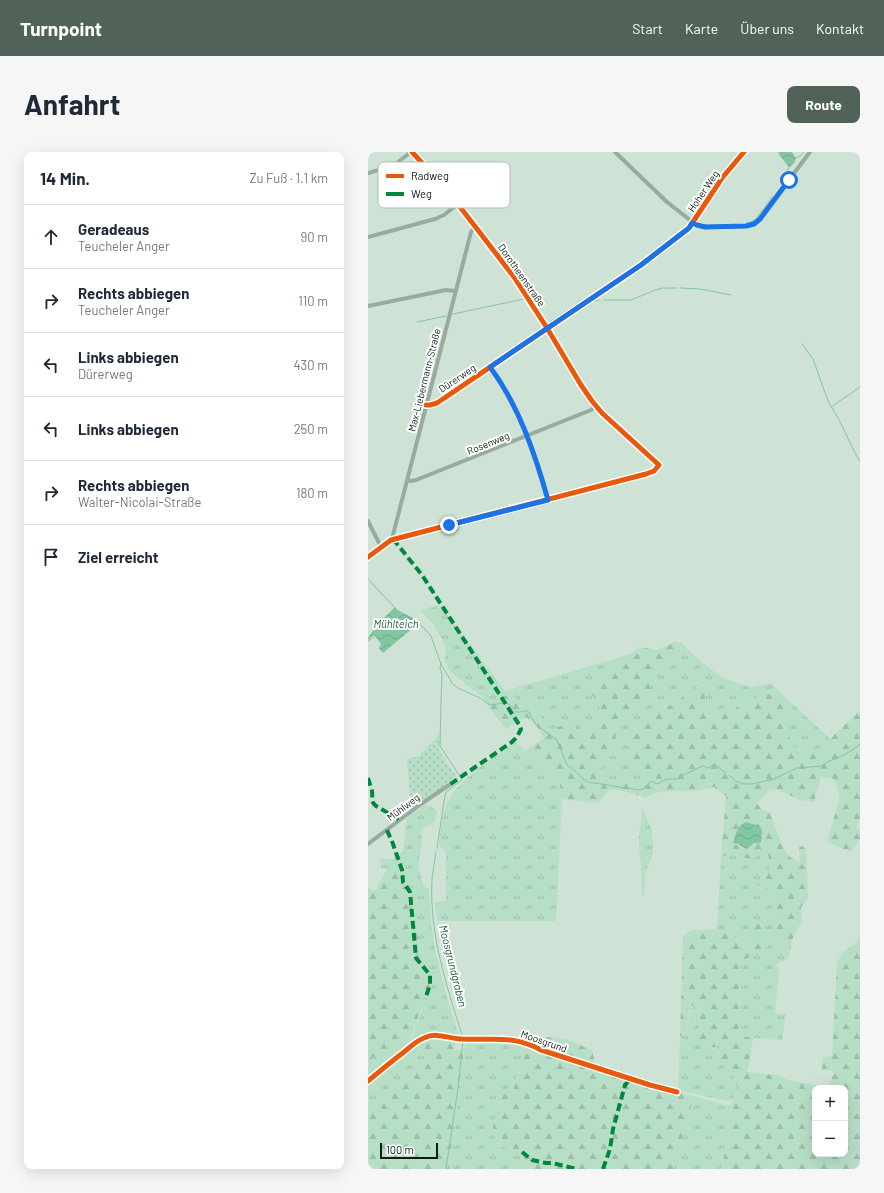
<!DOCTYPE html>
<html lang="de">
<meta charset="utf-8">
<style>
:root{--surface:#fff;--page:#f6f6f7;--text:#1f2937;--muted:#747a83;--line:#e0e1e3;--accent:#516258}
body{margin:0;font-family:Barlow,sans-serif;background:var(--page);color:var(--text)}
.controls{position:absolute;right:12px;bottom:12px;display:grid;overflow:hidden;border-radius:8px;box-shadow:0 4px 16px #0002}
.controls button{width:36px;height:36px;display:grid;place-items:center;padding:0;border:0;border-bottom:1px solid var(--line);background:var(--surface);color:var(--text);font:20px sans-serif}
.scale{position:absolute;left:12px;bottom:10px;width:58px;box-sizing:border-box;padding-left:4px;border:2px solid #0e1c14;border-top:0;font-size:11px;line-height:14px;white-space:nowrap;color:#0e1c14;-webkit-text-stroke:3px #fff;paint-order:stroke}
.stop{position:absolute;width:12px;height:12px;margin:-9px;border:3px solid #1a73e8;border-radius:50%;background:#fff}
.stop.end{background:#1a73e8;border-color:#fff;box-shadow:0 1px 4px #0008}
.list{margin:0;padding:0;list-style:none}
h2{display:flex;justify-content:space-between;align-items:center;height:52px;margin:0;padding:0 16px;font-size:17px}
h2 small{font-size:13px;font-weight:400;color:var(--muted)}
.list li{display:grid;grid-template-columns:26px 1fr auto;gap:12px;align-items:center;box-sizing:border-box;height:64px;padding:0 16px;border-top:1px solid var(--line)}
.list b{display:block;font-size:15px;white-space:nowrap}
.list p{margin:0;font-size:13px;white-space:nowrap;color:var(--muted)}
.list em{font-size:13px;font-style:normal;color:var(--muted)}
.icon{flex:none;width:22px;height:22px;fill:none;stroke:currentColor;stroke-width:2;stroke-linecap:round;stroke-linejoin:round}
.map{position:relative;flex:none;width:492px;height:1017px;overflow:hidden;border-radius:8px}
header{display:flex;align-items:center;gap:24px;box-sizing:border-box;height:56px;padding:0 20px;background:var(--accent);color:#fff}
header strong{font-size:19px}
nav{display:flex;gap:22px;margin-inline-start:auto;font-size:14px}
.intro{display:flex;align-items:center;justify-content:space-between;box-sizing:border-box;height:96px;padding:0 24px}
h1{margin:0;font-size:28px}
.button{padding:10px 18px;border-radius:8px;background:var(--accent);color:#fff;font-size:14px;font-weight:700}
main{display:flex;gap:24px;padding:0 24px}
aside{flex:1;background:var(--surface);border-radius:8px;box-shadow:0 4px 16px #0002}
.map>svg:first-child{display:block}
.grass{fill:url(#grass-tufts)}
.forest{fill:url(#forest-firs);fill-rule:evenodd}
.garden{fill:url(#garden-dots)}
.water{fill:url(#water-waves)}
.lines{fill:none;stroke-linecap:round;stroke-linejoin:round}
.stream{stroke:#82c6a2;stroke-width:1}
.minor{stroke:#97ac9f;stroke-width:4}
.quiet{stroke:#00873e;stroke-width:4;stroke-dasharray:8 4;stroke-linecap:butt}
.cycleway-casing{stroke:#fff;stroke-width:8}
.cycleway{stroke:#e8590c;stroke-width:5}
.route{stroke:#1a73e8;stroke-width:5}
.labels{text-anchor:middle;stroke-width:4;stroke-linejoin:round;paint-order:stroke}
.street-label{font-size:10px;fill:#0e1c14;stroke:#fff}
.water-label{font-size:11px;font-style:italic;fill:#1a5b3c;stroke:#fff}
.key{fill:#fff;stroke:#b7bbb8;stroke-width:1}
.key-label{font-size:11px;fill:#0e1c14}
</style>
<header>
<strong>Turnpoint</strong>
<nav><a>Start</a><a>Karte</a><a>Über uns</a><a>Kontakt</a></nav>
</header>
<div class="intro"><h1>Anfahrt</h1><a class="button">Route</a></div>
<main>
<aside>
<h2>14 Min.<small>Zu Fuß · 1.1 km</small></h2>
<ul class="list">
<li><svg class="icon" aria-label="ahead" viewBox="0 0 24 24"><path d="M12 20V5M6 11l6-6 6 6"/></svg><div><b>Geradeaus</b><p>Teucheler Anger</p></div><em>90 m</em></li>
<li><svg class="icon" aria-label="right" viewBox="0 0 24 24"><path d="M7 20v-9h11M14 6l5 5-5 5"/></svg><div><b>Rechts abbiegen</b><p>Teucheler Anger</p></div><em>110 m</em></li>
<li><svg class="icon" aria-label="left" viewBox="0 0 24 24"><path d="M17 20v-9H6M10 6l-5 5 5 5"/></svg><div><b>Links abbiegen</b><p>Dürerweg</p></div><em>430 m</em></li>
<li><svg class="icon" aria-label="left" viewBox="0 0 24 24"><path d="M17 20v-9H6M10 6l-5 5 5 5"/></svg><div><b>Links abbiegen</b></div><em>250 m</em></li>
<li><svg class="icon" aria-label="right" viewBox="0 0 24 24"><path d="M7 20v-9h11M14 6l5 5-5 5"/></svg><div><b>Rechts abbiegen</b><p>Walter-Nicolai-Straße</p></div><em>180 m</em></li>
<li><svg class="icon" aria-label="arrive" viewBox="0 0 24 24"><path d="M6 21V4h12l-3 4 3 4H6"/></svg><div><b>Ziel erreicht</b></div></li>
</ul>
</aside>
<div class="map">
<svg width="492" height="1017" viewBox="0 0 492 1017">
<defs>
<pattern id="grass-tufts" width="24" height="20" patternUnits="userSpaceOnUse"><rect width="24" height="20" fill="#b7dec7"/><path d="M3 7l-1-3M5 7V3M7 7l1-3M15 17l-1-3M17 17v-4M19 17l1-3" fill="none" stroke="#9cbeaa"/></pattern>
<pattern id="forest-firs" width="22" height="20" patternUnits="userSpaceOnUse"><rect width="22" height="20" fill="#b7dec7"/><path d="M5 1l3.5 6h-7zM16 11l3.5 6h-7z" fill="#9cbeaa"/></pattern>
<pattern id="garden-dots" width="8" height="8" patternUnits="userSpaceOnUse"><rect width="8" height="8" fill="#b7dec7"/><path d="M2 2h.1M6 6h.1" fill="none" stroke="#9cbeaa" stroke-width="1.8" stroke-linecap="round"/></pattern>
<pattern id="water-waves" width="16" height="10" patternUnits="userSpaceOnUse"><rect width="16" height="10" fill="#82c6a2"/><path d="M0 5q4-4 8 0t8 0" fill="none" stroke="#6faa8b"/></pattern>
</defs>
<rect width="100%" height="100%" fill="#cee3d6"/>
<path class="grass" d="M72 453 137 539 250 506 252 514 244 524 226 532 233 560 224 574 214 582 200 570 184 578 162 551H152L143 542 118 551 113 543 102 536 81 518 77 509 78 495 67 474 52 458Z
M314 491 332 509 355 526 382 535 403 531 413 541 397 542 383 548 366 557 350 564 337 563 335 554 340 533 329 534 307 551 290 559 272 572 260 588 259 607 275 621 278 631 272 632 253 628 250 638 242 637 245 630 236 624 233 615 247 591 249 571 288 544 281 534 293 520 315 498Z
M426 553 462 587 456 605 425 595 414 569Z
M148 590 157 599 190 625 192 633 194 647 188 769H70L67 751 78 748V700L71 694C72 681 73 667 78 654 87 628 126 606 148 590Z
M57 652 69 658 67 669 53 678 54 692 50 714 56 735 61 736C62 761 64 786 70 810 75 835 84 860 91 885 67 883 68 877 46 890L43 887 63 835 59 822 55 797 40 758 41 742 37 735 31 716H13L12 707H26L35 699 39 666Z
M274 659H276L283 676 285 693V702L278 719 276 743 274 744 273 711 271 697V682L273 671Z
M396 699 400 702C403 721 401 720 389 733L402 736 407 750 412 771 410 791 424 788C421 806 425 806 407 812L411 816 407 861 418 862 414 888 372 885 371 809 395 774 389 770 382 777V790L375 792 359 779 349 777 353 704C358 704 362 703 366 703 383 706 381 711 396 699Z
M322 852 332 858 352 894 351 907 363 917 370 938 366 946 359 949 310 938 312 885C322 879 321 863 322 852Z
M48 872 42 887 43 892 0 928V910Z
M121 888 145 890 157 893 144 943 128 993 157 1002 152 1017H82L81 1015 96 897 98 890H113Z
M46 893 51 896 60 909 0 961V937L33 909 35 902Z
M326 944 356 953H363L360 978 361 984 353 1017H306Z"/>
<path class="forest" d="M306 490 314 491 315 498 293 520 281 534 288 544 249 571 247 591 233 615 236 624 245 630 242 637 230 651 194 647 192 633 190 625 157 599 176 586 168 573 158 565 138 577 118 551 143 542 152 551H162L184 578 200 570 214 582 224 574 233 560 231 551 222 540 226 532 244 524 252 514 250 506 266 500 271 495 290 498Z
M340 533 335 554 337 563 350 564 366 557 383 548 397 542 413 541 426 553 415 569 425 595 456 605 462 587 492 558V666L488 676 492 678V687L483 700 459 690 472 645 466 627 453 625 446 650 432 648 410 638 402 637 389 651 393 657 402 661 416 698 422 705 432 711 431 695 434 694 438 697 440 746 433 755 434 769 424 788 410 791 405 788 404 778 412 771 407 750 401 736 389 733C401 720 403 721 400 702L396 699C381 711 383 706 366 703 362 703 358 704 353 704L358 644 346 635 328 639H303L290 640 276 646 274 644 250 638 252 628 272 632 278 631 275 621 259 607 260 588 272 572 290 559 307 551 329 534ZM394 678 393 683 380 696 378 697 365 691Z
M19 716H31L37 735 41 742 40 758 55 797 59 822 63 835 56 854 53 857 48 872 0 910V736L7 739Z
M389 770 395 774 398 795 391 802 371 809 372 885H385L381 913 379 920 407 923 424 929 461 935 466 919 454 918 455 905 464 904 469 812 473 802 492 787V1017H353L361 984 360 978 363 953 370 938 363 917 351 908 352 894 339 896 329 887 332 858 322 852C320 863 322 878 312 885L315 785 320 780 326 778 349 777 359 779 375 792 382 790V777ZM447 936H477V1002H447Z
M64 884 84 888 87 889 86 899 96 897 81 1015 82 1017H0V961L60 909 51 896 46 893 54 888Z
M178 885 198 887 224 898 228 916 300 939 326 944 306 1017H152L157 1002 128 993 125 975 134 941 144 943 157 893Z
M35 902 33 909 0 937V931Z"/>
<path class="garden" d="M72 581 71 598 90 627 43 660 39 607 51 604Z"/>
<path class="water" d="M410 0H424L428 6 427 10 422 15 420 14 412 4Z
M27 455 28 457 45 466 51 471 15 501 11 496 13 492 6 483 0 488V486L9 473Z
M378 670 391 674 394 678 393 690 391 691H386L380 696 378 697 370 692 365 691C368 682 369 674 378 670Z"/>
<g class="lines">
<path class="stream" d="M427 6 432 4 436 0
M418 22 421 15
M323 66 325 64
M379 71 385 69 388 67 404 45
M296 136H308
M312 136 332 137 363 143
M236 148H263L287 138 295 136
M165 149 180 171 215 148
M222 150 231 148
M85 162 156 147
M49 170 78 164
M434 192 445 207 460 249 470 266 488 303 492 309
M463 255 492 235
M0 427 27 456
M49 472 53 473 63 484 73 512 84 531 90 536 112 546 122 553 136 551
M0 489 8 484
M73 512 72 516 74 523 73 550 72 594 91 623
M139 551 143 554 148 560C153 561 156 558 160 559L168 573 189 588 199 613C207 617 212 626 220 630L271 638 275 637 283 629 289 632 299 627H308L312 626 315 623 335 614 339 616 347 613 358 621
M361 623 368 629 376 632H384L406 627 429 616 454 614C459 609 463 609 469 606 477 603 485 598 492 592
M69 696 77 643 79 639 94 628
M68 700C67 709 65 718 64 727 61 781 78 832 94 883
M78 1017 90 936 95 889"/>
<path class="minor" d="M247 0 299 50 327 72 331 74 342 75 378 74 385 72 390 69 442 0
M0 21 25 14 43 0
M0 85 67 67 76 63 90 52
M0 154 78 138 87 139
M122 215C151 254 168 302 180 348
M58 253H62L69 251 273 113 321 76 354 26 376 0
M39 328 43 329 48 328 223 258 228 254
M0 369 13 395
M25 387V383L103 80 107 74
M0 405 23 388 278 322 286 319 291 313 234 261 224 249 213 233 179 176 146 125 79 38 44 0
M0 692 53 652 81 633
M0 929C12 919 24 909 36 900 42 895 48 889 56 886 68 880 79 886 92 887 122 889 145 882 173 898L282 933 309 940"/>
<path class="quiet" d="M25 387 54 423 152 574 153 577 149 585 144 590 81 633
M0 626C1 630 3 635 4 639 5 646 2 649 8 654L32 668
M19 678 25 692 34 718 35 730 42 740 48 806 62 823V833L57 847
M154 1000 164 1008 178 1011H184L209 1017
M235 1017 242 997 245 977 257 933 263 926"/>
<g class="cycleway-casing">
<path id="cycleway" d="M58 253H62L69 251 273 113 321 76 354 26 376 0
M0 405 23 388 278 322 286 319 291 313 234 261 224 249 213 233 179 176 146 125 79 38 44 0
M0 929C12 919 24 909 36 900 42 895 48 889 56 886 68 880 79 886 92 887 122 889 145 882 173 898L282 933 309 940"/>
</g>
<use href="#cycleway" class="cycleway"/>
</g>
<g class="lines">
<path class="route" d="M81 373 180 348C167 302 151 254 122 215L273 113 321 76 324 71 329 73 337 75 378 74 386 72 392 67 421 28"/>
</g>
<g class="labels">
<g class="street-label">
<text transform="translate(335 39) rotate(-56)" y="4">Hoher Weg</text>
<text transform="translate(154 123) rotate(55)" y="4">Dorotheenstraße</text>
<text transform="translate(89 226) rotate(-34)" y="4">Dürerweg</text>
<text transform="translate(56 228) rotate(-76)" y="4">Max-Liebermann-Straße</text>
<text transform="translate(120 291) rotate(-22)" y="4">Rosenweg</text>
<text transform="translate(35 655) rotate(-37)" y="4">Mühlweg</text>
<text transform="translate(176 889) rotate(19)" y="4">Moosgrund</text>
</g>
<g class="water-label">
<text x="28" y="476">Mühlteich</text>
<text transform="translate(85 814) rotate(76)" y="4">Moosgrundgraben</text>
</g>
</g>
<rect x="10" y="10" width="132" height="46" rx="6" class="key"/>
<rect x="18" y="22" width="18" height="4" fill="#e8590c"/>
<rect x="18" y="40" width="18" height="4" fill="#00873e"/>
<g class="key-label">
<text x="43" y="28">Radweg</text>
<text x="43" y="46">Weg</text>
</g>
</svg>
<div class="controls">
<button>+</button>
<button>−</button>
</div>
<div class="scale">100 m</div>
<div class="stop" style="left:421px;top:28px"></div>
<div class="stop end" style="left:81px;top:373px"></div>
</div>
</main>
